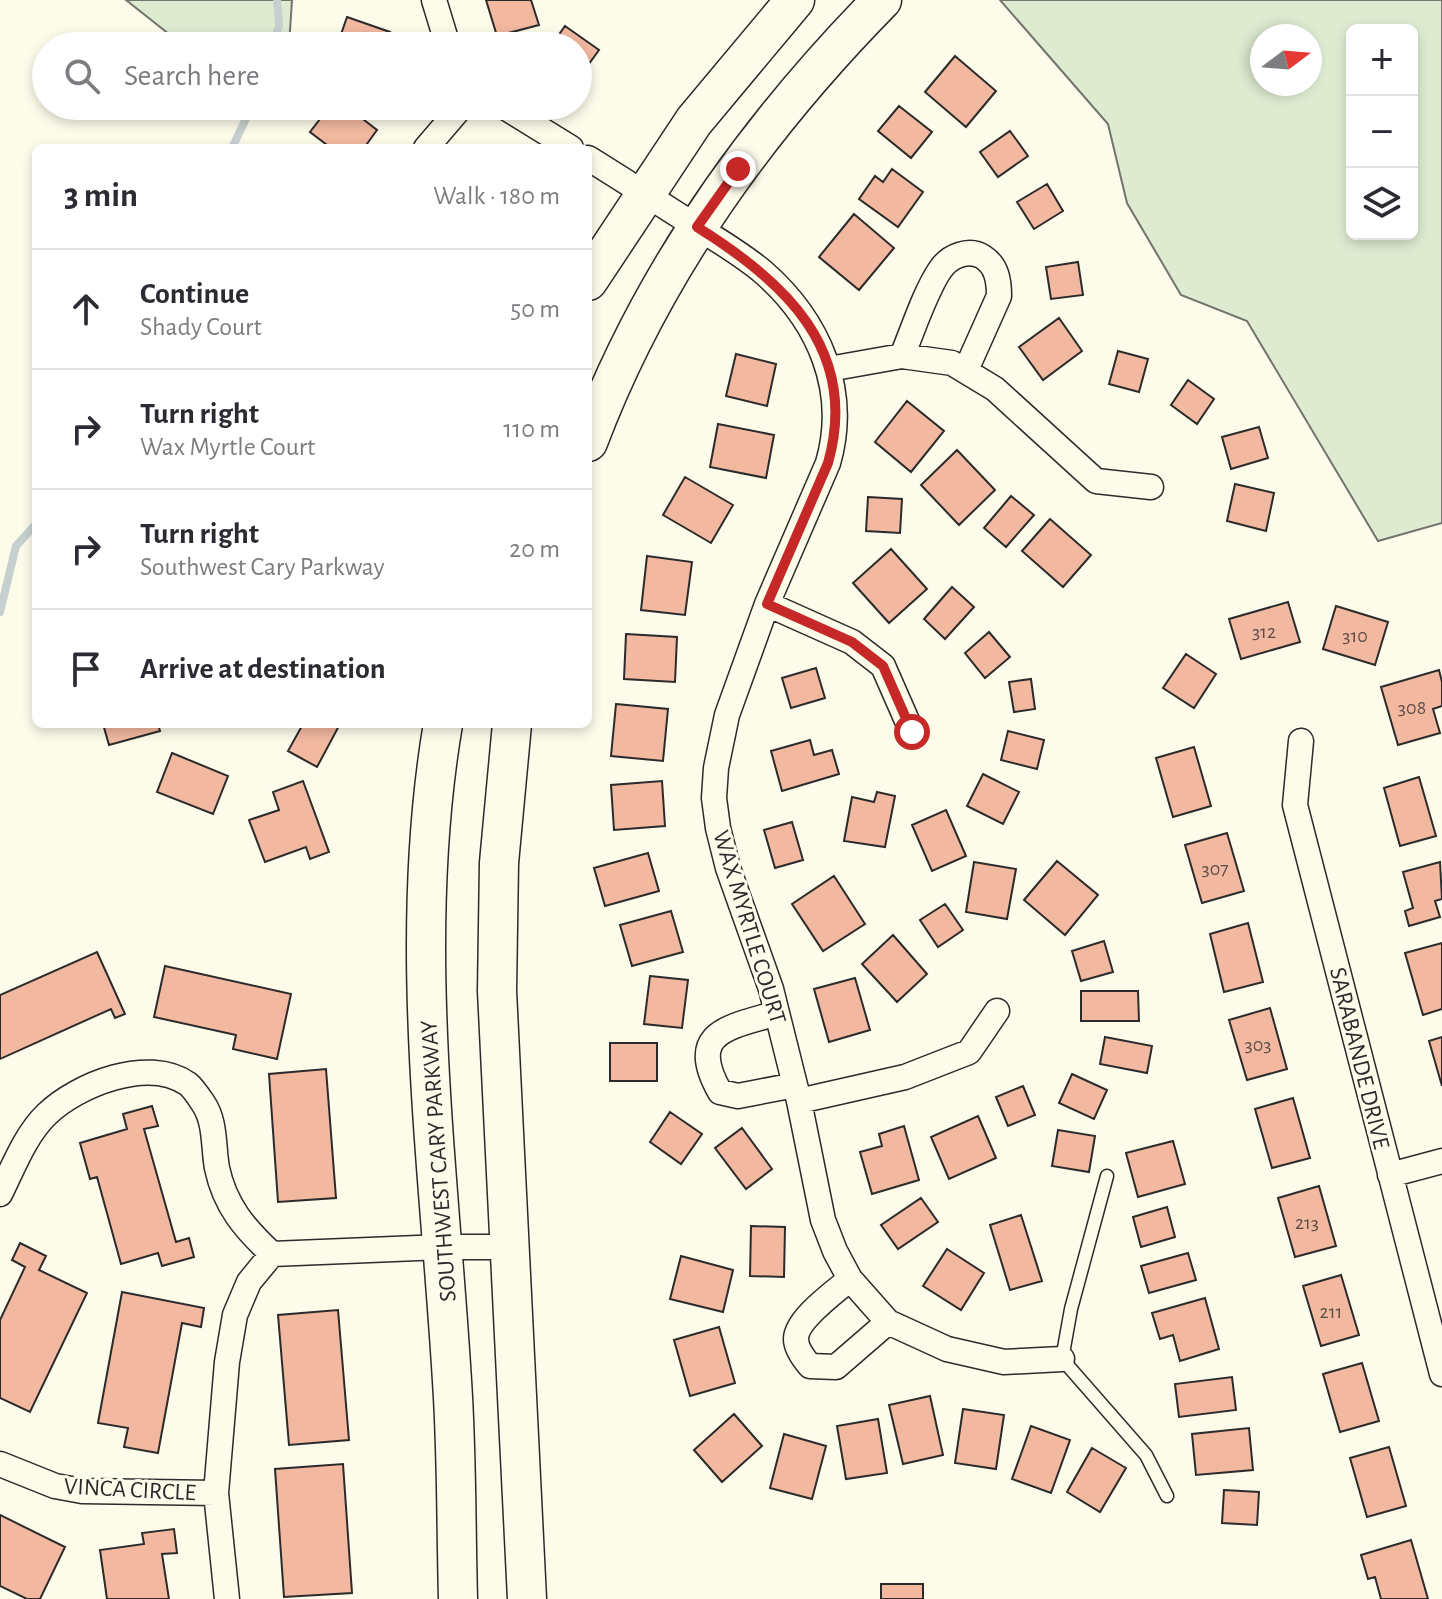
<!DOCTYPE html>
<meta charset="utf-8">
<style>
:root{--surface:#fff;--page:#f7f7f7;--text:#2b2b33;--muted:#7c7c81;--line:#e1e1e2}
body{margin:0;font-family:"Alegreya Sans",sans-serif;background:var(--page);color:var(--text)}
.controls{position:absolute;right:24px;top:24px;display:grid;overflow:hidden;border-radius:12px;box-shadow:0 4px 12px #0003}
.controls button{width:72px;height:72px;display:grid;place-items:center;padding:0;border:0;border-bottom:2px solid var(--line);background:var(--surface);color:var(--text);font:40px sans-serif}
.compass{position:absolute;left:1250px;top:24px;width:72px;height:72px;border-radius:50%;background:var(--surface);box-shadow:0 4px 12px #0003;rotate:74deg}
.stop{position:absolute;width:24px;height:24px;margin:-18px;border:6px solid #c62828;border-radius:50%;background:#fff}
.stop.end{background:#c62828;border-color:#fff;box-shadow:0 2px 8px #0008}
.list{margin:0;padding:0;list-style:none}
h2{display:flex;justify-content:space-between;align-items:center;height:104px;margin:0;padding:0 32px;font-size:34px}
h2 small{font-size:26px;font-weight:400;color:var(--muted)}
.list li{display:grid;grid-template-columns:52px 1fr auto;gap:24px;align-items:center;box-sizing:border-box;height:120px;padding:0 32px;border-top:2px solid var(--line)}
.list b{display:block;font-size:30px;white-space:nowrap}
.list p{margin:0;font-size:26px;white-space:nowrap;color:var(--muted)}
.list em{font-size:26px;font-style:normal;color:var(--muted)}
.icon{flex:none;width:44px;height:44px;fill:none;stroke:currentColor;stroke-width:2;stroke-linecap:round;stroke-linejoin:round}
.map{position:relative;flex:none;width:1442px;height:1599px;overflow:hidden}
.search{position:absolute;background:var(--surface);box-shadow:0 4px 12px #0003;left:32px;top:32px;width:560px;height:88px;display:flex;align-items:center;gap:20px;box-sizing:border-box;padding:0 28px;border-radius:44px;color:var(--muted);font-size:30px}
.panel{position:absolute;background:var(--surface);box-shadow:0 4px 12px #0003;left:32px;top:144px;width:560px;height:584px;border-radius:12px}
.map>svg:first-child{display:block}
.green{fill:#deebd1;stroke:#74746e;stroke-width:2;fill-rule:evenodd}
.lines{fill:none;stroke-linecap:round;stroke-linejoin:round}
.stream{stroke:#c7d0d0;stroke-width:8}
.building{fill:#f2b8a0;stroke:#2b2b2b;stroke-width:2}
.service-casing{stroke:#2b2b2b;stroke-width:15}
.minor-casing{stroke:#2b2b2b;stroke-width:27}
.primary-casing{stroke:#2b2b2b;stroke-width:41}
.service{stroke:#fdfbea;stroke-width:12}
.minor{stroke:#fdfbea;stroke-width:24}
.primary{stroke:#fdfbea;stroke-width:38}
.route{stroke:#c62828;stroke-width:10}
.labels{text-anchor:middle;stroke-width:6;stroke-linejoin:round;paint-order:stroke}
.number-label{font-size:20px;fill:#5d4e48}
.street-label{font-size:24px;fill:#2b2b2b;stroke:#fdfbea}
</style>
<div class="map">
<svg width="1442" height="1599" viewBox="0 0 1442 1599">
<rect width="100%" height="100%" fill="#fdfbea"/>
<path class="green" d="M126 0H292L289 46H184Z
M1000 0H1442V523L1378 541 1247 321 1181 295 1127 203 1108 124ZM1352 30H1412V234H1352ZM1310 36V84H1262V36Z"/>
<g class="lines">
<path class="stream" d="M272 46 279 26 277 0
M232 148 252 106
M0 612 16 546 36 524"/>
</g>
<path class="building" d="M486 0H531L539 25 497 36Z
M347 17 390 32 386 46H337Z
M565 26 599 50 578 79V46H551Z
M955 56 996 91 966 127 925 92Z
M330 106H346L377 130 364 148H331L310 132Z
M899 106 932 132 911 158 878 131Z
M1010 131 1028 156 998 177 980 152Z
M892 169 923 192 898 227 859 199 875 176 883 182Z
M1047 184 1063 211 1034 229 1017 202Z
M854 214 894 248 859 290 819 257Z
M1078 262 1083 295 1051 299 1046 267Z
M1059 318 1082 351 1043 380 1019 347Z
M1118 351 1148 359 1139 392 1109 384Z
M736 354 776 364 767 406 726 396Z
M1188 380 1214 399 1197 424 1171 405Z
M907 401 944 431 911 472 875 442Z
M718 424 774 435 766 478 710 467Z
M1259 427 1268 458 1231 469 1222 437Z
M957 450 995 490 959 525 921 485Z
M685 477 733 505 711 543 663 515Z
M1235 484 1274 493 1266 531 1227 521Z
M1011 496 1034 515 1006 547 984 528Z
M868 497 902 499 900 533 866 531Z
M1050 519 1091 555 1063 587 1022 551Z
M891 549 927 589 889 623 853 583Z
M647 556 692 562 685 615 641 610Z
M952 587 974 607 945 639 924 619Z
M1288 602 1300 642 1241 659 1229 619Z
M1336 606 1388 622 1375 665 1323 649Z
M989 632 1010 657 985 678 965 653Z
M626 634 677 637 675 682 624 679Z
M1186 654 1216 674 1194 708 1163 688Z
M816 668 825 698 791 708 782 678Z
M1439 670 1442 682V706L1433 709 1440 733 1398 745 1381 687Z
M1031 679 1035 709 1014 712 1009 682Z
M616 704 668 709 663 761 611 756Z
M103 724H158L160 731 109 745Z
M303 724H340L317 767 288 751Z
M1008 731 1044 740 1037 769 1001 760Z
M810 740 814 755 832 750 839 774 782 791 771 751Z
M1194 747 1211 806 1173 817 1156 758Z
M172 753 228 776 213 814 157 792Z
M983 774 1019 792 1003 824 967 806Z
M1419 777 1436 836 1400 846 1384 788Z
M303 781 329 852 310 859 306 847 265 862 249 820 279 810 273 792Z
M662 781 665 826 614 830 611 785Z
M877 792 895 796 885 847 844 841 852 797 874 802Z
M946 810 966 856 932 871 912 825Z
M792 822 803 860 775 868 764 830Z
M1227 833 1244 891 1202 903 1185 845Z
M648 853 659 891 605 906 594 868Z
M1057 861 1098 895 1065 935 1024 900Z
M974 862 1016 869 1007 919 966 912Z
M1440 862 1442 899 1435 901 1440 917 1409 926 1405 911 1413 908 1403 872Z
M834 876 865 924 823 951 792 904Z
M945 904 963 930 938 947 920 920Z
M671 911 683 952 632 966 620 925Z
M1248 923 1263 982 1224 992 1210 934Z
M893 935 927 974 897 1002 862 964Z
M1104 941 1113 972 1081 981 1072 951Z
M1442 943V1009L1423 1015 1405 953Z
M97 952 125 1014 115 1018 111 1009 0 1059V995Z
M165 966 291 994 277 1059 233 1049 236 1035 154 1017Z
M650 976 688 980 682 1028 644 1024Z
M855 978 870 1030 829 1042 814 989Z
M1081 991H1138L1139 1021H1081Z
M1270 1008 1287 1069 1247 1080 1229 1020Z
M1105 1037 1152 1046 1147 1073 1100 1064Z
M1442 1037V1086L1429 1041Z
M610 1043H657V1081H610Z
M326 1069 336 1198 278 1202 269 1074Z
M1072 1074 1107 1090 1094 1119 1059 1103Z
M1023 1086 1035 1115 1008 1126 996 1097Z
M1293 1098 1310 1158 1272 1168 1255 1109Z
M152 1106 158 1126 144 1129 176 1242 189 1238 194 1257 162 1266 158 1253 121 1264 97 1177 90 1179 80 1143 127 1129 123 1114Z
M670 1112 702 1134 681 1164 650 1142Z
M978 1116 996 1158 949 1179 931 1137Z
M904 1126 919 1180 872 1194 860 1152 882 1146 879 1134Z
M742 1128 772 1169 746 1189 715 1148Z
M1058 1130 1095 1136 1089 1172 1052 1166Z
M1173 1141 1185 1184 1138 1197 1126 1153Z
M1319 1186 1336 1246 1295 1257 1278 1198Z
M921 1198 938 1222 898 1249 881 1225Z
M1167 1207 1175 1237 1141 1247 1133 1217Z
M1021 1215 1042 1281 1010 1290 990 1225Z
M751 1226 785 1227 784 1277 750 1276Z
M20 1243 46 1256 39 1270 87 1293 30 1412 0 1398V1320L25 1267 12 1260Z
M947 1249 984 1273 961 1310 923 1286Z
M1188 1253 1196 1280 1149 1293 1141 1266Z
M681 1256 733 1270 723 1312 670 1299Z
M1341 1275 1359 1335 1321 1346 1303 1286Z
M122 1292 204 1308 201 1327 182 1323 158 1453 124 1447 128 1428 98 1423Z
M1205 1298 1219 1349 1180 1361 1173 1335 1160 1339 1152 1313Z
M338 1310 349 1440 289 1445 278 1315Z
M719 1327 735 1383 690 1396 674 1340Z
M1362 1363 1379 1421 1340 1432 1323 1374Z
M1232 1377 1236 1410 1179 1417 1175 1384Z
M930 1396 943 1455 903 1464 889 1405Z
M963 1409 1004 1415 996 1469 955 1463Z
M734 1414 762 1446 722 1482 694 1450Z
M878 1419 887 1473 846 1479 837 1426Z
M1031 1426 1070 1440 1051 1493 1012 1479Z
M1249 1428 1253 1470 1196 1475 1192 1434Z
M784 1434 826 1446 812 1499 770 1488Z
M1389 1447 1406 1506 1367 1517 1350 1458Z
M1092 1448 1126 1468 1100 1512 1067 1492Z
M343 1464 352 1593 284 1597 275 1469Z
M1224 1490 1259 1492 1257 1525 1222 1523Z
M0 1515 65 1547 40 1599H27L0 1586Z
M174 1529 177 1553 162 1554 169 1599H107L100 1550 144 1544 142 1533Z
M1411 1540 1428 1599H1381L1375 1577 1368 1579 1361 1555Z
M881 1584H923V1599H881Z"/>
<g class="lines">
<g class="service-casing">
<path id="service" d="M1107 1176 1071 1309 1062 1359 1146 1455 1167 1496"/>
</g>
<g class="minor-casing">
<path id="minor" d="M434 0 448 46
M503 106 571 148
M426 148 462 106
M588 158C625 181 661 204 697 227 719 241 743 255 763 272 819 321 849 390 828 463L767 604 727 715 716 768 714 798 718 828 728 868 771 989 799 1101 823 1220 835 1251 850 1279 888 1322 947 1349 1004 1362 1062 1359
M902 356C913 330 925 292 940 270 949 256 969 248 983 257 997 266 999 281 999 296L966 370
M829 369 902 356 952 363 995 389 1096 481 1151 487
M767 604 852 642 883 666 912 732
M1301 741 1295 805 1442 1374
M777 1013C731 1027 685 1031 720 1092L738 1096 795 1085
M799 1101 905 1077 969 1052 997 1011
M1390 1175 1442 1161
M0 1194C13 1168 25 1135 47 1114 77 1085 148 1056 188 1084 193 1088 199 1097 203 1103 216 1122 213 1146 217 1168 225 1206 245 1229 272 1254
M850 1279C835 1292 796 1319 796 1339 796 1349 804 1359 810 1366L836 1367 888 1322
M0 1464 55 1486 82 1491 216 1493
M227 1599 216 1493 227 1362 235 1315 249 1282 272 1254 442 1247H510"/>
</g>
<g class="primary-casing">
<path id="primary" d="M588 281 694 121 795 0
M588 442C651 275 758 126 882 0
M443 724C406 941 439 1164 452 1381 457 1454 456 1527 458 1599
M512 724 499 863 497 991 527 1599"/>
</g>
<use href="#service" class="service"/>
<use href="#minor" class="minor"/>
<use href="#primary" class="primary"/>
</g>
<g class="lines">
<path class="route" d="M738 169 697 227C784 281 860 350 828 463L767 604 852 642 883 666 912 732"/>
</g>
<g class="labels">
<g class="number-label">
<text x="1264" y="638">312</text>
<text x="1355" y="642">310</text>
<text x="1412" y="714">308</text>
<text x="1215" y="875">307</text>
<text x="1258" y="1051">303</text>
<text x="1307" y="1229">213</text>
<text x="1331" y="1318">211</text>
</g>
<g class="street-label">
<text transform="translate(750 927) rotate(73)" y="8">WAX MYRTLE COURT</text>
<text transform="translate(1360 1058) rotate(76)" y="8">SARABANDE DRIVE</text>
<text transform="translate(438 1161) rotate(-94)" y="8">SOUTHWEST CARY PARKWAY</text>
<text transform="translate(130 1489) rotate(3)" y="8">VINCA CIRCLE</text>
</g>
</g>
</svg>
<div class="controls">
<button>+</button>
<button>−</button>
<button><svg class="icon" aria-label="layers" viewBox="0 0 24 24"><path d="M12 4l9 5-9 5-9-5zM3 14l9 5 9-5"/></svg></button>
</div>
<svg class="compass" viewBox="-18 -18 36 36"><path d="M0-13l5 13h-10z" fill="#e53935"/><path d="M0 13l5-13h-10z" fill="#7c7c81"/></svg>
<div class="stop" style="left:912px;top:732px"></div>
<div class="stop end" style="left:738px;top:169px"></div>
<div class="search"><svg class="icon" aria-label="search" viewBox="0 0 24 24"><circle cx="10" cy="10" r="6"/><path d="M15 15l6 6"/></svg>Search here</div>
<section class="panel">
<h2>3 min<small>Walk · 180 m</small></h2>
<ul class="list">
<li><svg class="icon" aria-label="ahead" viewBox="0 0 24 24"><path d="M12 20V5M6 11l6-6 6 6"/></svg><div><b>Continue</b><p>Shady Court</p></div><em>50 m</em></li>
<li><svg class="icon" aria-label="right" viewBox="0 0 24 24"><path d="M7 20v-9h11M14 6l5 5-5 5"/></svg><div><b>Turn right</b><p>Wax Myrtle Court</p></div><em>110 m</em></li>
<li><svg class="icon" aria-label="right" viewBox="0 0 24 24"><path d="M7 20v-9h11M14 6l5 5-5 5"/></svg><div><b>Turn right</b><p>Southwest Cary Parkway</p></div><em>20 m</em></li>
<li><svg class="icon" aria-label="arrive" viewBox="0 0 24 24"><path d="M6 21V4h12l-3 4 3 4H6"/></svg><div><b>Arrive at destination</b></div></li>
</ul>
</section>
</div>
